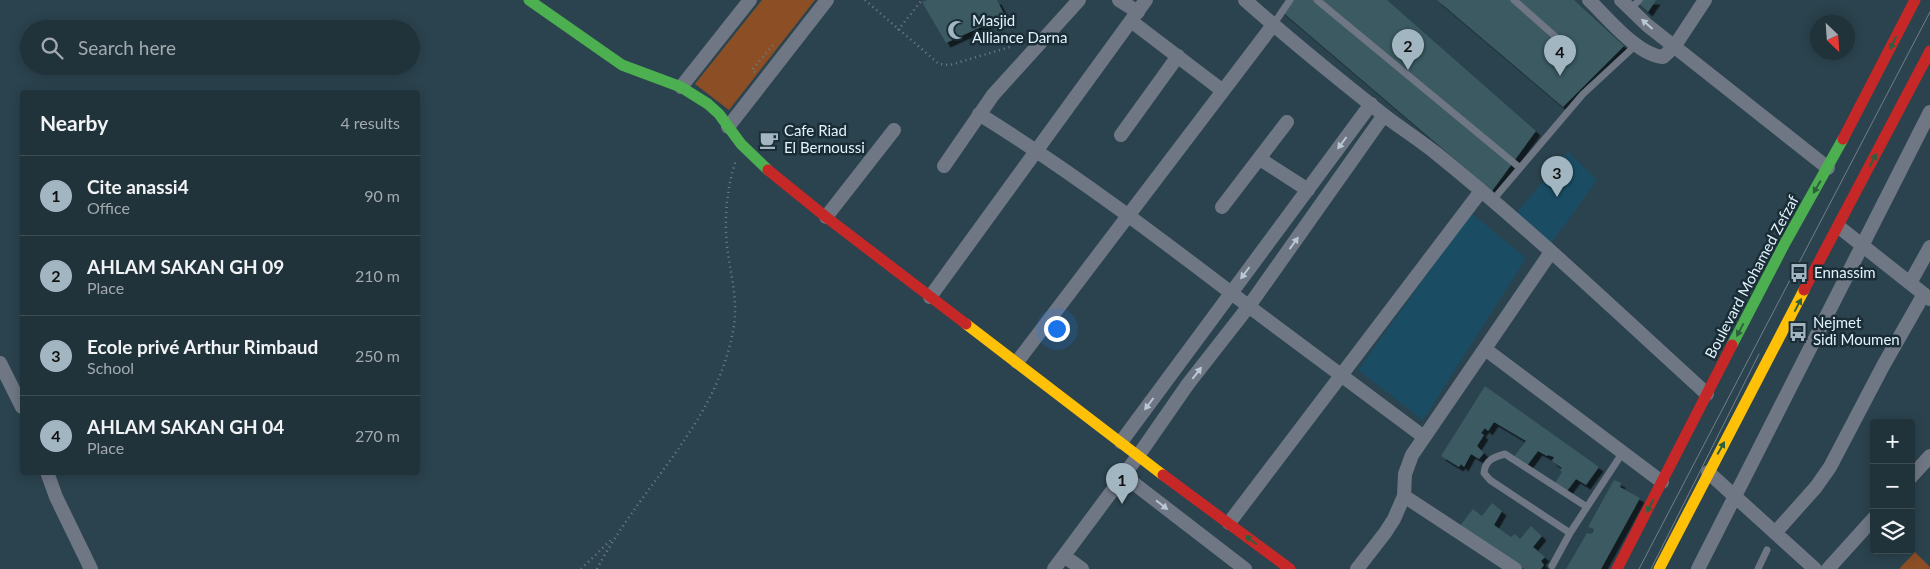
<!DOCTYPE html>
<meta charset="utf-8">
<style>
:root{--surface:#20323a;--page:#2d3e45;--text:#f1f3f6;--muted:#a2aaaf;--line:#3d4d54;--accent:#a1b6c0}
body{margin:0;font-family:Lato,sans-serif;background:var(--page);color:var(--text)}
.controls{position:absolute;right:15px;bottom:15px;display:grid;overflow:hidden;border-radius:5px;box-shadow:0 2px 12px #0003}
.controls button{width:45px;height:45px;display:grid;place-items:center;padding:0;border:0;border-bottom:1px solid var(--line);background:var(--surface);color:var(--text);font:25px sans-serif}
.compass{position:absolute;left:1810px;top:15px;width:45px;height:45px;border-radius:50%;background:var(--surface);box-shadow:0 2px 12px #0003;rotate:155deg}
.you{position:absolute;left:1056px;top:328px;width:18px;height:18px;margin:-12px;border:4px solid #fff;border-radius:50%;background:#1a73e8;box-shadow:0 0 0 8px #1a73e833}
.badge{display:grid;place-items:center;width:32px;height:32px;border-radius:50%;background:var(--accent);color:#111;font-size:16px;font-weight:700}
.pin{position:absolute;translate:-50% -41px;filter:drop-shadow(0 1px 2px #0008)}
.pin::after{content:'';position:absolute;top:26px;width:18px;height:15px;background:inherit;clip-path:polygon(0 0,100% 0,50% 100%)}
.list{margin:0;padding:0;list-style:none}
h2{display:flex;justify-content:space-between;align-items:center;height:65px;margin:0;padding:0 20px;font-size:21px}
h2 small{font-size:16px;font-weight:400;color:var(--muted)}
.list li{display:grid;grid-template-columns:32px 1fr auto;gap:15px;align-items:center;box-sizing:border-box;height:80px;padding:0 20px;border-top:1px solid var(--line)}
.list b{display:block;font-size:19px;white-space:nowrap}
.list p{margin:0;font-size:16px;white-space:nowrap;color:var(--muted)}
.list em{font-size:16px;font-style:normal;color:var(--muted)}
.icon{flex:none;width:28px;height:28px;fill:none;stroke:currentColor;stroke-width:2;stroke-linecap:round;stroke-linejoin:round}
.map{position:relative;flex:none;width:1930px;height:569px;overflow:hidden}
.search{position:absolute;background:var(--surface);box-shadow:0 2px 12px #0003;left:20px;top:20px;width:400px;height:55px;display:flex;align-items:center;gap:12px;box-sizing:border-box;padding:0 18px;border-radius:28px;color:var(--muted);font-size:19px}
.panel{position:absolute;background:var(--surface);box-shadow:0 2px 12px #0003;left:20px;top:90px;width:400px;height:385px;border-radius:5px}
.map>svg:first-child{display:block}
.built{fill:#1a4d64}
.green{fill:#8b4e25}
.building{fill:#3b5a62;filter:url(#shadow)}
.lines{fill:none;stroke-linecap:round;stroke-linejoin:round}
.path{stroke:#737d89;stroke-width:2.5;stroke-dasharray:1 4;stroke-linecap:butt}
.lane{stroke:#6f7785;stroke-width:7}
.street{stroke:#6f7785;stroke-width:14}
.fast{stroke:#4caf50;stroke-width:11}
.slow{stroke:#ffc107;stroke-width:11}
.jam{stroke:#c62828;stroke-width:11}
.tram{stroke:#727e8a;stroke-width:1}
.oneway{fill:#b9c8d4}
.oneway2{fill:#2e6040}
.labels{text-anchor:middle;stroke-width:5;stroke-linejoin:round;paint-order:stroke}
.poi-label{font-size:15px;fill:#e1f4fe;stroke:#1a2c35;text-anchor:start}
.street-label{font-size:15px;fill:#e1f4fe;stroke:#1a2c35}
</style>
<div class="map">
<svg width="1930" height="569" viewBox="0 0 1930 569">
<defs>
<filter id="shadow"><feDropShadow dx="4.5" dy="4.5" stdDeviation="0" flood-color="#0009"/></filter>
</defs>
<rect width="100%" height="100%" fill="#2b434e"/>
<path class="built" d="M1568 152 1597 180 1550 245 1515 215Z
M1471 213 1526 258 1423 420 1358 370Z"/>
<path class="green" d="M762 0H815L729 110 695 84Z
M1915 552 1930 567V569H1899Z"/>
<path class="building" d="M927 0H997L1005 16 946 43 922 2Z
M1287 0H1387L1536 131 1492 191 1279 9Z
M1437 0H1574L1624 46 1563 107Z
M1635 0H1656L1648 12Z
M1485 386 1599 467 1586 485 1576 479 1567 491 1555 483 1562 472 1560 470 1562 468 1552 461 1554 457 1548 455 1547 456 1538 451 1526 467 1513 458 1526 441 1494 422 1488 431 1485 428 1481 433 1484 435 1477 446 1484 453 1479 459 1471 454 1464 467 1461 464 1459 467 1441 456Z
M1614 480 1621 483 1620 487 1640 498 1601 569H1566L1587 533 1592 534 1594 529 1588 527Z
M1492 503 1502 511 1494 525 1511 537 1515 534 1520 539 1531 526 1542 536 1533 547 1545 557 1541 561 1544 565 1541 569H1524L1459 527 1473 509 1482 516Z"/>
<g class="lines">
<path class="path" d="M865 0 939 64 950 65 1010 47
M898 30 922 0
M755 72 752 70 774 44
M581 569 612 539
M597 569C640 486 719 422 734 325 738 299 730 272 727 246 724 217 727 187 736 160"/>
<path class="lane" d="M1317 0 1520 168
M1514 0 1566 46
M1631 9 1639 0
M1273 25 1290 0
M1492 201 1583 94 1636 45
M1570 533 1490 480 1484 473C1485 460 1494 457 1505 454L1587 507
M1552 566 1570 533 1623 452
M1758 569 1767 550"/>
<path class="street" d="M1119 0 1138 12
M1245 0C1290 40 1338 79 1385 116 1402 129 1421 141 1437 154 1531 230 1618 313 1707 394
M1589 0C1607 17 1637 55 1663 57L1674 47 1705 0
M1621 0 1647 25 1828 168
M1131 21 1223 91
M681 87 750 0
M979 114C1074 173 1162 240 1251 308 1308 351 1366 394 1424 437
M728 127 827 0
M1121 135 1178 56
M1260 159 1308 190
M944 166 993 95 1079 0
M1222 207 1287 122
M826 217 894 130
M1839 227 1930 299
M1910 283 1930 247
M930 297 1146 0
M1485 349 1662 482
M1017 362 1273 25
M0 363 22 407
M1121 442 1371 104
M47 472 56 497 91 569
M1708 472 1815 569
M1123 475 1245 569
M1911 477 1930 456
M1404 496 1515 569
M1229 523 1481 191
M1775 533 1816 487 1830 467 1883 366 1924 294
M1064 556 1082 569
M1054 569 1138 456 1188 384 1249 306 1384 115
M1357 569 1385 533 1394 519 1404 496 1405 474 1412 455 1551 252
M1698 569 1930 112
M1828 569 1874 518"/>
<path class="fast" d="M529 0 622 65 681 87 708 104 719 114 741 144 768 170
M1732 345 1785 243 1843 139"/>
<path class="slow" d="M966 324 1163 475
M1659 569 1804 290"/>
<path class="jam" d="M1843 139 1915 0
M768 170 826 217 966 324
M1804 290 1930 51
M1163 475 1290 569
M1617 569 1732 345"/>
<path class="tram" d="M1639 569 1930 12
M1651 569 1759 354"/>
</g>
<defs><path id="oneway-solid" d="M-6-.8H1V-3.2L6.5 0L1 3.2V.8H-6Z" transform="scale(1.25)"/></defs>
<g class="oneway">
<use href="#oneway-solid" transform="translate(1647 24) rotate(-139)"/>
<use href="#oneway-solid" transform="translate(1342 143) rotate(127)"/>
<use href="#oneway-solid" transform="translate(1294 243) rotate(-54)"/>
<use href="#oneway-solid" transform="translate(1245 273) rotate(127)"/>
<use href="#oneway-solid" transform="translate(1197 373) rotate(-52)"/>
<use href="#oneway-solid" transform="translate(1149 404) rotate(127)"/>
<use href="#oneway-solid" transform="translate(1162 505) rotate(38)"/>
</g>
<g class="oneway2">
<use href="#oneway-solid" transform="translate(1893 43) rotate(117)"/>
<use href="#oneway-solid" transform="translate(1873 160) rotate(-63)"/>
<use href="#oneway-solid" transform="translate(1817 187) rotate(120)"/>
<use href="#oneway-solid" transform="translate(1798 305) rotate(-62)"/>
<use href="#oneway-solid" transform="translate(1740 330) rotate(118)"/>
<use href="#oneway-solid" transform="translate(1721 448) rotate(-61)"/>
<use href="#oneway-solid" transform="translate(1650 506) rotate(117)"/>
<use href="#oneway-solid" transform="translate(1251 540) rotate(-143)"/>
</g>
<defs>
<g id="mosque-bare" transform="scale(1.5)"><path d="M3.5-4.9A6 6 0 1 0 3.5 4.9A5 5 0 1 1 3.5-4.9Z" fill="#a1b6c0" stroke="#1a2c35" stroke-width="2.5" paint-order="stroke"/></g>
<g id="cafe-bare" transform="scale(1.5)"><path d="M-5.5-4.5H6V0H3Q3 3.5 0 3.5H-2.5Q-5.5 3.5-5.5 0ZM3-3.2v2h1.7v-2ZM-6 4.5H4V6H-6Z" fill="#a1b6c0" stroke="#1a2c35" stroke-width="2.5" paint-order="stroke"/></g>
<g id="bus-bare" transform="scale(1.5)"><path d="M-5-6H5V4H4V6H2V4H-2V6H-4V4H-5ZM-3.5-4V0h7V-4ZM-3.5 1.2v1.5H-2V1.2ZM2 1.2v1.5H3.5V1.2Z" fill="#a1b6c0" stroke="#1a2c35" stroke-width="2.5" paint-order="stroke"/></g>
</defs>
<g fill-rule="evenodd">
<use href="#mosque-bare" x="957" y="30"/>
<use href="#cafe-bare" x="769" y="140"/>
<use href="#bus-bare" x="1799" y="273"/>
<use href="#bus-bare" x="1798" y="332"/>
</g>
<g class="labels">
<g class="poi-label">
<text x="972" y="26">Masjid<tspan x="972" dy="17">Alliance Darna</tspan></text>
<text x="784" y="136">Cafe Riad<tspan x="784" dy="17">El Bernoussi</tspan></text>
<text x="1814" y="278">Ennassim</text>
<text x="1813" y="328">Nejmet<tspan x="1813" dy="17">Sidi Moumen</tspan></text>
</g>
<g class="street-label">
<text transform="translate(1752 277) rotate(-62)" y="5">Boulevard Mohamed Zefzaf</text>
</g>
</g>
</svg>
<div class="controls">
<button>+</button>
<button>−</button>
<button><svg class="icon" aria-label="layers" viewBox="0 0 24 24"><path d="M12 4l9 5-9 5-9-5zM3 14l9 5 9-5"/></svg></button>
</div>
<svg class="compass" viewBox="-18 -18 36 36"><path d="M0-13l5 13h-10z" fill="#e53935"/><path d="M0 13l5-13h-10z" fill="#a2aaaf"/></svg>
<div class="you"></div>
<div class="pin badge" style="left:1122px;top:504px">1</div>
<div class="pin badge" style="left:1408px;top:70px">2</div>
<div class="pin badge" style="left:1557px;top:197px">3</div>
<div class="pin badge" style="left:1560px;top:76px">4</div>
<div class="search"><svg class="icon" aria-label="search" viewBox="0 0 24 24"><circle cx="10" cy="10" r="6"/><path d="M15 15l6 6"/></svg>Search here</div>
<section class="panel">
<h2>Nearby<small>4 results</small></h2>
<ul class="list">
<li><span class="badge">1</span><div><b>Cite anassi4</b><p>Office</p></div><em>90 m</em></li>
<li><span class="badge">2</span><div><b>AHLAM SAKAN GH 09</b><p>Place</p></div><em>210 m</em></li>
<li><span class="badge">3</span><div><b>Ecole privé Arthur Rimbaud</b><p>School</p></div><em>250 m</em></li>
<li><span class="badge">4</span><div><b>AHLAM SAKAN GH 04</b><p>Place</p></div><em>270 m</em></li>
</ul>
</section>
</div>
